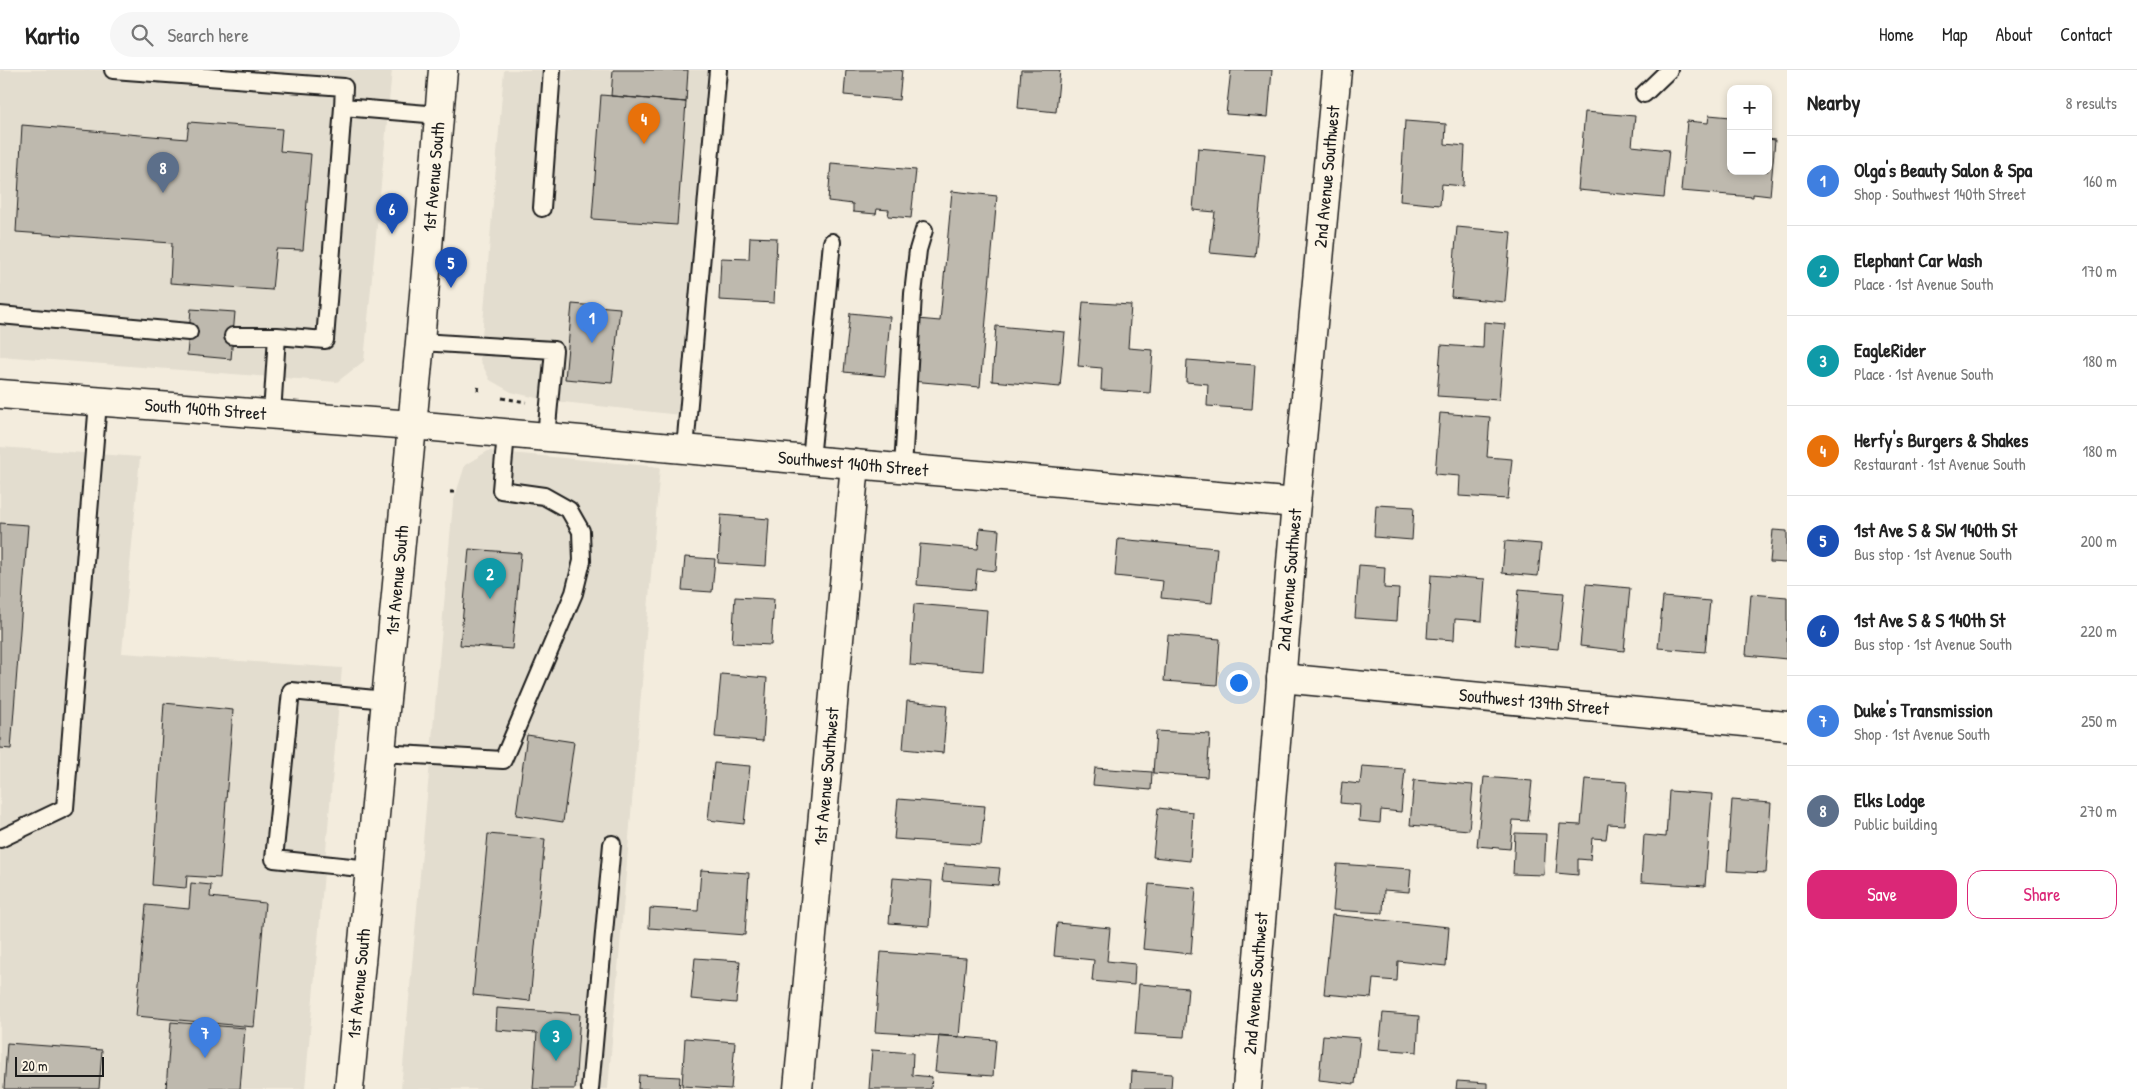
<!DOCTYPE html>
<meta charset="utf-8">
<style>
:root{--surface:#fff;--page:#f6f6f6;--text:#222;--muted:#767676;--line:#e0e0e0;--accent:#db2777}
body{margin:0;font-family:"Patrick Hand",sans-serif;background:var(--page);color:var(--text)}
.controls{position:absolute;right:15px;top:15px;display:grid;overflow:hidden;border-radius:10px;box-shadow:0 2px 8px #0003}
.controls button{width:45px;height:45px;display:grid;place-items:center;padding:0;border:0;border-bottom:1px solid var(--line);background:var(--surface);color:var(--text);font:25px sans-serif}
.scale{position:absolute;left:15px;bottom:12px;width:89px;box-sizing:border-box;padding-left:5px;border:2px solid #1c1c1c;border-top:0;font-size:14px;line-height:18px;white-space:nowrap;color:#1c1c1c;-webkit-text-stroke:4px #fcf5e5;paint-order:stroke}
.you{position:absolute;left:1238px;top:612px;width:18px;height:18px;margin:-12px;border:4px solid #fff;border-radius:50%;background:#1a73e8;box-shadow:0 0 0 8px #1a73e833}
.badge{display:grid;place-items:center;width:32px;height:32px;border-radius:50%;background:var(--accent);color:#fff;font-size:16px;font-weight:700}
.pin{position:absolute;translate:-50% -41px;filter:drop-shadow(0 1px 2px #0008)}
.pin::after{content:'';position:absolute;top:26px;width:18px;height:15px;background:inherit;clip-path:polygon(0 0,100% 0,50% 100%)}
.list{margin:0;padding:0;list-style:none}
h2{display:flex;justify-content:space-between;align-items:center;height:65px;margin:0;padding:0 20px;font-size:21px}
h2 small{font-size:16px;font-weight:400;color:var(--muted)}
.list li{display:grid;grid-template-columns:32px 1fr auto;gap:15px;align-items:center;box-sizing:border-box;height:90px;padding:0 20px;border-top:1px solid var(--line)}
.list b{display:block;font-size:19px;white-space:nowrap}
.list p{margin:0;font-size:16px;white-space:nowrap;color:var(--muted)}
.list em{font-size:16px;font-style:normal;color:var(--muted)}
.actions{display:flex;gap:10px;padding:15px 20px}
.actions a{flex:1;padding:11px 0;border:1px solid var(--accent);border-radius:15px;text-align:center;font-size:18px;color:var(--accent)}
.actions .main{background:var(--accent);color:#fff}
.icon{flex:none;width:28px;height:28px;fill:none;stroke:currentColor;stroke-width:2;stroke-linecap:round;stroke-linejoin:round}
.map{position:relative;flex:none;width:1787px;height:1019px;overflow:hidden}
header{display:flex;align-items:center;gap:30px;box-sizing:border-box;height:70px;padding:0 25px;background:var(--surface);border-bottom:1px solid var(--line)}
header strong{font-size:24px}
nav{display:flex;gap:28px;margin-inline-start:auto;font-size:18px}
.search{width:350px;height:45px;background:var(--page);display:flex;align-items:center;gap:12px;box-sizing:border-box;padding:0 18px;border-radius:28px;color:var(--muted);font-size:19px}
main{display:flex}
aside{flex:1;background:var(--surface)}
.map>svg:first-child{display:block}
.built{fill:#e3ddcf}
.building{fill:#beb9ae;stroke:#1c1c1c}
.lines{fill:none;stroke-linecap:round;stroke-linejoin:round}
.service-casing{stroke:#1c1c1c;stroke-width:20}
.minor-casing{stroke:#1c1c1c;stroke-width:31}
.secondary-casing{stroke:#1c1c1c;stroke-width:31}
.path{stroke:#1c1c1c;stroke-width:3;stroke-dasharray:4 4;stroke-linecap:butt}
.service{stroke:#fcf5e5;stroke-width:16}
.minor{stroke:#fcf5e5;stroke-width:28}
.secondary{stroke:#fcf5e5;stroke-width:28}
.labels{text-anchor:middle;stroke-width:5;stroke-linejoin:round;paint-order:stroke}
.street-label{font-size:18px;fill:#1c1c1c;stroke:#fcf5e5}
</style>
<header>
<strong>Kartio</strong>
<div class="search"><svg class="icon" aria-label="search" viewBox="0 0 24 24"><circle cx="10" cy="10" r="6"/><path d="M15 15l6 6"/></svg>Search here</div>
<nav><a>Home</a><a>Map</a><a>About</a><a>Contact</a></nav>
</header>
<main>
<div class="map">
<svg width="1787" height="1019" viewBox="0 0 1787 1019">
<rect width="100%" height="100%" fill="#f3ecdd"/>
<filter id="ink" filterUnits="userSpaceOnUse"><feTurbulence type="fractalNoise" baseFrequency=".02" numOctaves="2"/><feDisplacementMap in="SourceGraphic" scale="10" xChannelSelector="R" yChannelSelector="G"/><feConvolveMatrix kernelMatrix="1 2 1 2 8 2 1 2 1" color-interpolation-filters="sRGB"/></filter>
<g filter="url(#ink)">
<path class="built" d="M0 0H392L364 291 337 312 0 286Z
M504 0H729L698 347 545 330 511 322 490 310 480 290Z
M0 377 140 387 122 583 342 598 305 1019H0Z
M488 381 660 397 608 1019H401L453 433 465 395Z"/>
<path class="building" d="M613 0H688L686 32 611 26Z
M846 0H902L899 30 844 25Z
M1021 0H1060L1056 42 1018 38Z
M1231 0H1272L1268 47 1226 44Z
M601 25 686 32 677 155 592 149Z
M1585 42 1635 46 1632 76 1669 80 1664 128 1578 120Z
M1709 45 1731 47V101H1768V69L1775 70 1770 126 1753 124V127L1681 121 1687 51 1708 53Z
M1405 51 1446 54 1445 74 1465 76 1463 116 1442 114 1440 135 1400 131Z
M189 52 282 59 280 81 311 84 303 180 276 179 272 220 170 213 172 173 16 162 22 55 187 69Z
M1198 78 1265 84 1255 187 1210 183 1215 142 1193 140Z
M831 93 916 100 911 148 888 146 889 140 877 139 876 144 853 142V134L828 131Z
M952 121 997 126 980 317 911 311 917 249 940 251Z
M1457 157 1511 162 1505 232 1451 227Z
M750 167 777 168 774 233 719 230 721 188 749 189Z
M1083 232 1131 235 1128 278 1153 280 1150 323 1101 320 1102 298 1078 296Z
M572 234 620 238 612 313 565 309Z
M191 239 235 242 231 289 187 285Z
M850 243 890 247 885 306 844 302Z
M1484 252 1505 254 1499 330 1437 326 1441 275 1483 278Z
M996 256 1065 262 1060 317 992 311Z
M1187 290 1255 295 1252 339 1207 336 1208 314 1186 312Z
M1440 343 1490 347 1487 387 1512 389 1508 429 1459 426 1460 406 1435 404Z
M1376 435 1414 437 1412 470 1374 467Z
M721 445 769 449 766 496 718 493Z
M0 453 28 455 11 679 0 678Z
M980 458 999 460 996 501 977 499 975 520 917 515 920 474 978 479Z
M1773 460 1787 461V493L1770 492Z
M1118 469 1217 478 1212 533 1161 528 1163 511 1115 506Z
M1505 471 1541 474 1538 506 1502 503Z
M469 479 521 483 512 579 460 575Z
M685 487 715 489 712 522 682 520Z
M1359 495 1385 497 1384 518 1399 519 1397 551 1355 548Z
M1431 505 1485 509 1482 551 1455 549 1454 570 1427 568Z
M1586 514 1630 518 1624 581 1580 576Z
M1519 519 1564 523 1558 579 1514 575Z
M1751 524 1787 527V589L1746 585Z
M735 527 774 529 771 575 732 573Z
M1663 527 1710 531 1705 582 1658 578Z
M914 534 987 540 983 601 910 595Z
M1168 565 1220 569 1217 615 1164 611Z
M721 604 767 608 763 671 715 667Z
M907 631 947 635 943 683 903 679Z
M164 633 233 640 220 808 187 806 186 818 152 815Z
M1156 661 1210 664 1207 707 1153 703Z
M527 665 574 672 563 752 516 745Z
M714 693 750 696 744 754 708 750Z
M1362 696 1405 699 1401 742 1381 740 1380 753 1359 751 1360 735 1340 733 1342 712 1360 714Z
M1095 698 1152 702 1151 720 1093 715Z
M1484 707 1532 711 1528 751 1513 750 1510 779 1477 776Z
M1585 709 1627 712 1624 755 1608 754 1606 769 1592 768 1590 790 1578 789V805L1556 803 1560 754 1581 755Z
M1414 710 1473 715 1469 760 1410 755Z
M1669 721 1712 724 1705 816 1641 812 1644 765 1666 767Z
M898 729 985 736 981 775 894 769Z
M1732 730 1771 733 1766 803 1727 801Z
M1158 738 1193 742 1190 791 1153 787Z
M1515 763 1546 764 1544 805 1513 804Z
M488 764 545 769 530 931 473 925Z
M944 794 1000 798 998 815 942 811Z
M1337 794 1411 799 1409 822 1384 820 1383 843 1333 840Z
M701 800 749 803 745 865 649 858 650 838 698 841Z
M893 808 932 811 929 856 889 853Z
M191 813 211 815 210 827 265 833 254 957 136 946 146 835 189 839Z
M1149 814 1196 818 1191 884 1143 879Z
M1332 845 1449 857 1446 896 1398 891 1397 911 1373 909 1371 928 1324 924Z
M1057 853 1110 858 1107 891 1135 894 1134 915 1092 911 1094 890 1054 886Z
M881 882 966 888 959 967 875 962Z
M695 888 740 891 736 933 691 929Z
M1139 914 1188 918 1184 967 1135 964Z
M497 938 580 944 575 1019H533L537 963 496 960Z
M1383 943 1419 946 1417 982 1379 979Z
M171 952 245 958 240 1019H166Z
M939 965 996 970 993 1006 935 1002Z
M1323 965 1360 968 1355 1014 1319 1010Z
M685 968 735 972 731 1019 682 1016Z
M7 973 102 980 99 1019H4Z
M872 980 913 983 912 1005 932 1007 931 1019H869Z
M1132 1001 1172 1004 1171 1019H1131Z
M639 1005 680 1007 679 1019H638Z
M1457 1011 1487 1013V1019H1456Z"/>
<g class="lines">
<g class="service-casing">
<path id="service" d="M113 0 344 17 343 37
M1644 24 1669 0
M542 138 552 0
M0 245 189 262
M233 266H277L325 270 343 37 439 45
M420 272 554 280 546 367
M272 344 277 266
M685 379 718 0
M811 390 832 172
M903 398 913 224 918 180 924 160
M381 683 503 690 574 523 582 491 581 461 569 440 544 426 501 420 506 363
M0 769 65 738 98 332
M370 799 274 789 291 621 386 630
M590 1019 612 774"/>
</g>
<g class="minor-casing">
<g id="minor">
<path id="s1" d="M0 324 412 355 1296 433"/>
<path id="s2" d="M1281 608 1787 656"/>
<path id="s3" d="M798 1019 855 394"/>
<path id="s4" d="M1247 1019 1296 433 1337 0"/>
</g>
</g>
<g class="secondary-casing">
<g id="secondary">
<path id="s5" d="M349 1019 420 272 443 0"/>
</g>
</g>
<path class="path" d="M478 321 479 315
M502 328 526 332
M450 422H455"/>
<use href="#service" class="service"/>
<use href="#minor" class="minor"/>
<use href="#secondary" class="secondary"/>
</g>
</g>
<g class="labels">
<g class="street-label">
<text dy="6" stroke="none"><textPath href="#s5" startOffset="916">1st Avenue South</textPath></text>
<text dy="6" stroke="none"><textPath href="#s4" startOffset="916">2nd Avenue Southwest</textPath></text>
<text dy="6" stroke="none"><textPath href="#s1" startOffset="206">South 140th Street</textPath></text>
<text dy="6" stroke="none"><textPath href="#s1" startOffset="856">Southwest 140th Street</textPath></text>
<text dy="6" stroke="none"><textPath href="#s4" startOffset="511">2nd Avenue Southwest</textPath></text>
<text dy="6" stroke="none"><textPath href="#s5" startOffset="511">1st Avenue South</textPath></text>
<text dy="6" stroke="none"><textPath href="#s2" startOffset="254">Southwest 139th Street</textPath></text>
<text dy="6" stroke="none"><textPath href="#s3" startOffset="314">1st Avenue Southwest</textPath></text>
<text dy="6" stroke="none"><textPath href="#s5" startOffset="106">1st Avenue South</textPath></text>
<text dy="6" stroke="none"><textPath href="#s4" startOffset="106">2nd Avenue Southwest</textPath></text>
</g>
</g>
</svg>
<div class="controls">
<button>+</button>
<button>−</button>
</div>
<div class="scale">20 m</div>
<div class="you"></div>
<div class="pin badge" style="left:592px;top:273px;background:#3f7fe0">1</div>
<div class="pin badge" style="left:490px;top:529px;background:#0f9aa8">2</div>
<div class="pin badge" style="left:556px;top:991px;background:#0f9aa8">3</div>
<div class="pin badge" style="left:644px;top:74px;background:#e8710a">4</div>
<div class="pin badge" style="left:451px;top:218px;background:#1a4fb4">5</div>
<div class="pin badge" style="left:392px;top:164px;background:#1a4fb4">6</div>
<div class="pin badge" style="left:205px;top:988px;background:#3f7fe0">7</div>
<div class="pin badge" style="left:163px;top:123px;background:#5c6f8a">8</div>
</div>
<aside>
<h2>Nearby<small>8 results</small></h2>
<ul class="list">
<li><span class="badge" style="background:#3f7fe0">1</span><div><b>Olga's Beauty Salon &amp; Spa</b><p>Shop · Southwest 140th Street</p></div><em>160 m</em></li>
<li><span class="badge" style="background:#0f9aa8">2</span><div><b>Elephant Car Wash</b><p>Place · 1st Avenue South</p></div><em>170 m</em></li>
<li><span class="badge" style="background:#0f9aa8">3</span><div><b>EagleRider</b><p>Place · 1st Avenue South</p></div><em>180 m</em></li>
<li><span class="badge" style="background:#e8710a">4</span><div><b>Herfy's Burgers &amp; Shakes</b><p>Restaurant · 1st Avenue South</p></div><em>180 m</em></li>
<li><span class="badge" style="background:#1a4fb4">5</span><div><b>1st Ave S &amp; SW 140th St</b><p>Bus stop · 1st Avenue South</p></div><em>200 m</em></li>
<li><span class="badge" style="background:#1a4fb4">6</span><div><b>1st Ave S &amp; S 140th St</b><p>Bus stop · 1st Avenue South</p></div><em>220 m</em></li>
<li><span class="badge" style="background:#3f7fe0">7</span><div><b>Duke's Transmission</b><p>Shop · 1st Avenue South</p></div><em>250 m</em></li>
<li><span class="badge" style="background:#5c6f8a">8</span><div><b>Elks Lodge</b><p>Public building</p></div><em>270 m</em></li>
</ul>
<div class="actions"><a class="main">Save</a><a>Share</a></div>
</aside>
</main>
